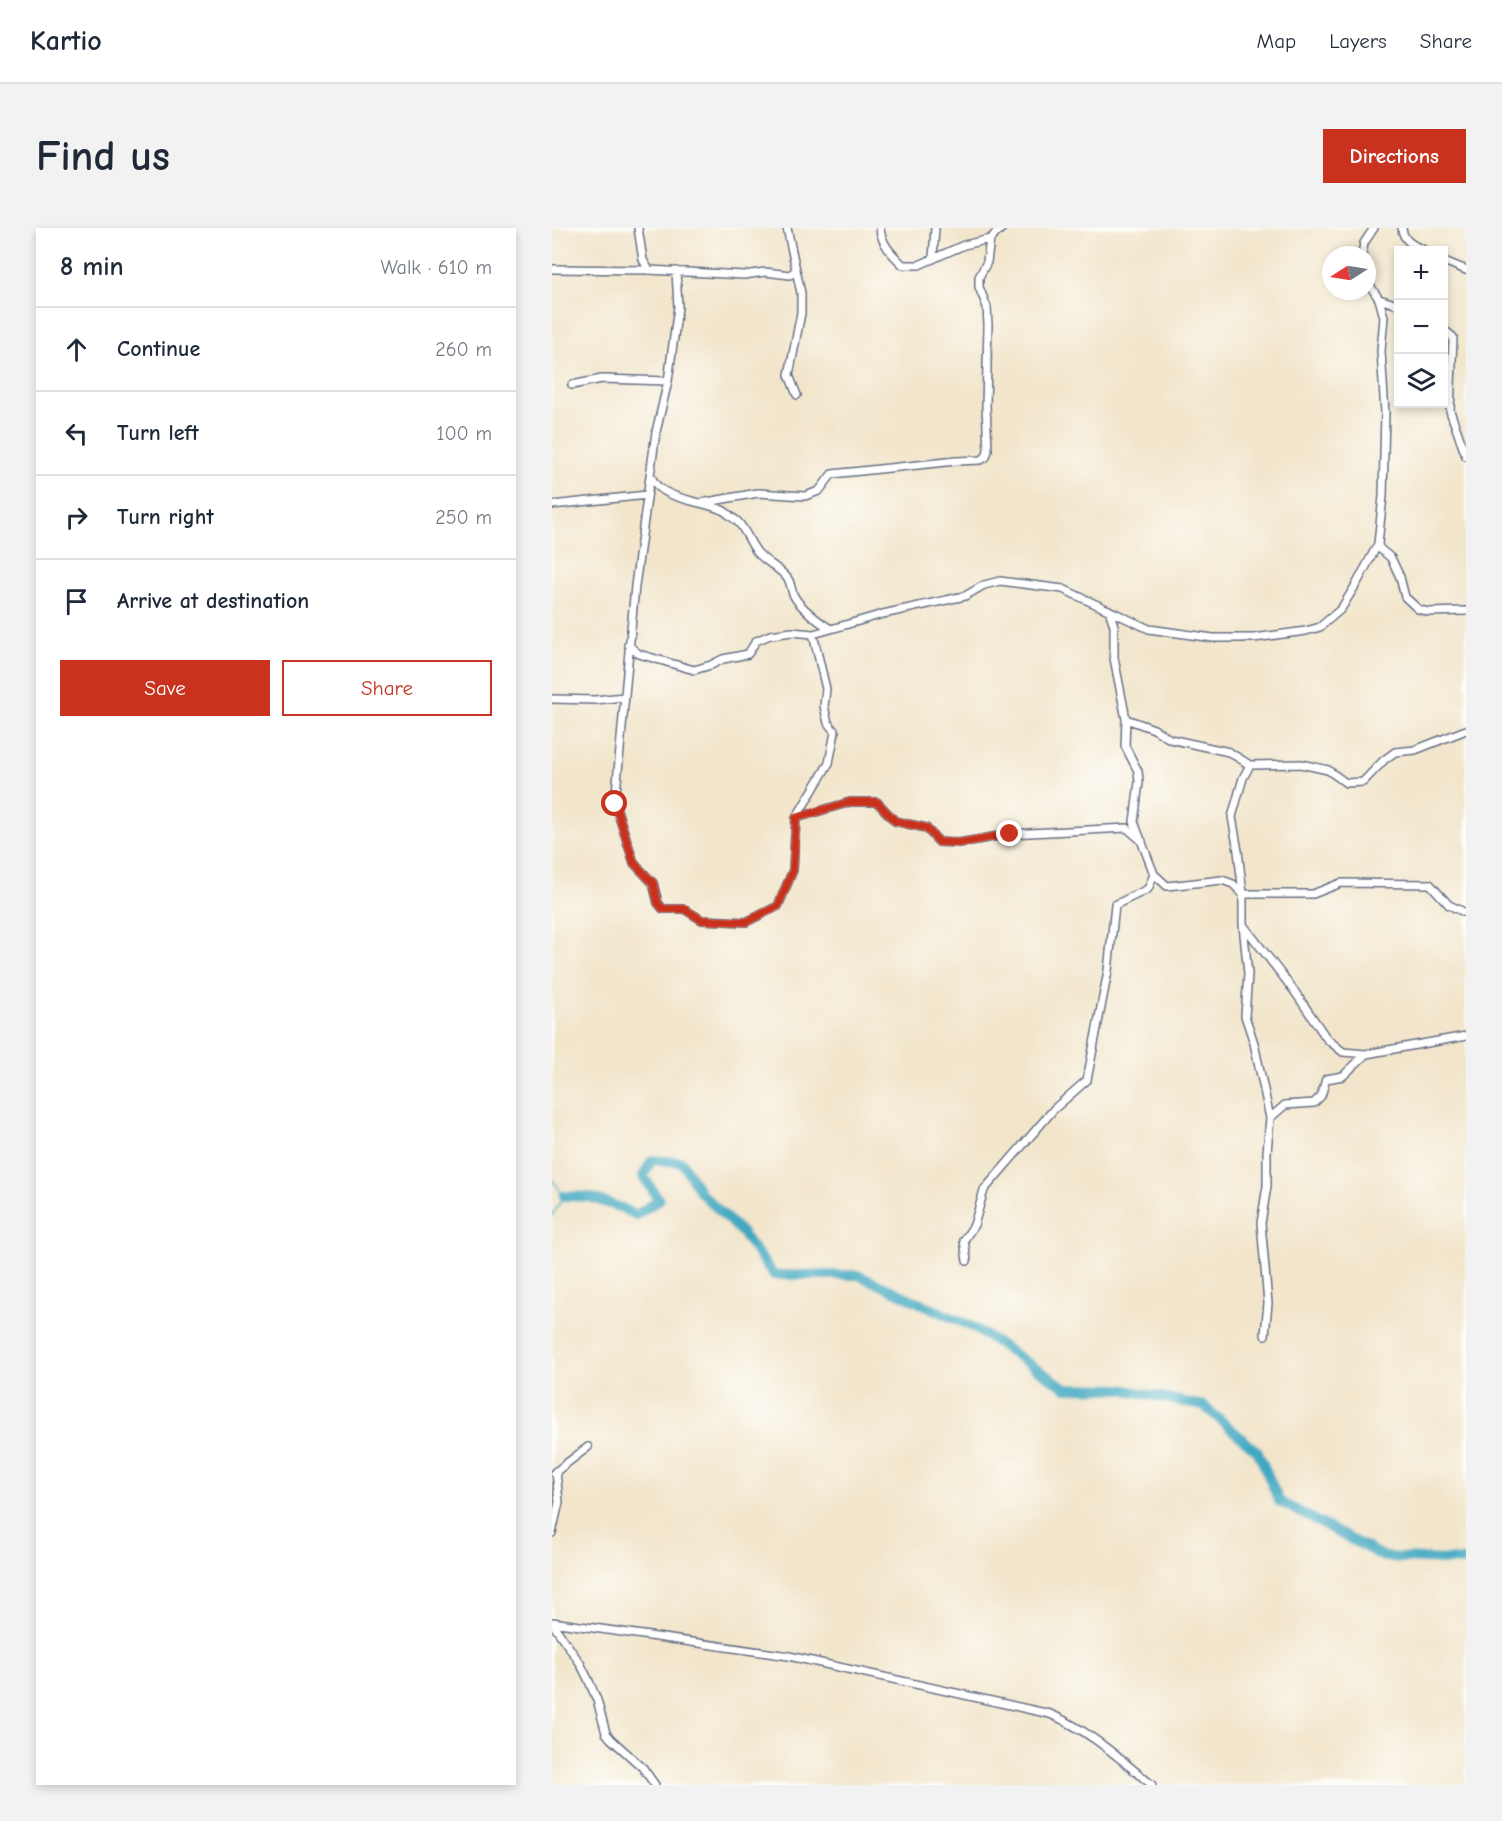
<!DOCTYPE html>
<meta charset="utf-8">
<style>
:root{--surface:#fff;--page:#f2f2f3;--text:#1f2937;--muted:#747a83;--line:#e0e1e3;--accent:#c8321e}
body{margin:0;font-family:"Comic Neue",sans-serif;background:var(--page);color:var(--text)}
.controls{position:absolute;right:18px;top:18px;display:grid;overflow:hidden;border-radius:0px;box-shadow:0 3px 9px #0003}
.controls button{width:54px;height:54px;display:grid;place-items:center;padding:0;border:0;border-bottom:2px solid var(--line);background:var(--surface);color:var(--text);font:30px sans-serif}
.compass{position:absolute;left:770px;top:18px;width:54px;height:54px;border-radius:50%;background:var(--surface);box-shadow:0 3px 9px #0003;rotate:258deg}
.stop{position:absolute;width:18px;height:18px;margin:-14px;border:4px solid #c8321e;border-radius:50%;background:#fff}
.stop.end{background:#c8321e;border-color:#fff;box-shadow:0 2px 6px #0008}
.list{margin:0;padding:0;list-style:none}
h2{display:flex;justify-content:space-between;align-items:center;height:78px;margin:0;padding:0 24px;font-size:26px}
h2 small{font-size:20px;font-weight:400;color:var(--muted)}
.list li{display:grid;grid-template-columns:39px 1fr auto;gap:18px;align-items:center;box-sizing:border-box;height:84px;padding:0 24px;border-top:2px solid var(--line)}
.list b{display:block;font-size:22px;white-space:nowrap}
.list em{font-size:20px;font-style:normal;color:var(--muted)}
.actions{display:flex;gap:12px;padding:18px 24px}
.actions a{flex:1;padding:14px 0;border:2px solid var(--accent);border-radius:0px;text-align:center;font-size:21px;color:var(--accent)}
.actions .main{background:var(--accent);color:#fff}
.icon{flex:none;width:33px;height:33px;fill:none;stroke:currentColor;stroke-width:2;stroke-linecap:round;stroke-linejoin:round}
.map{position:relative;flex:none;width:914px;height:1557px;overflow:hidden;border-radius:0px}
header{display:flex;align-items:center;gap:36px;box-sizing:border-box;height:84px;padding:0 30px;background:var(--surface);border-bottom:2px solid var(--line)}
header strong{font-size:28px}
nav{display:flex;gap:33px;margin-inline-start:auto;font-size:21px}
.intro{display:flex;align-items:center;justify-content:space-between;box-sizing:border-box;height:144px;padding:0 36px}
h1{margin:0;font-size:42px}
.button{padding:15px 27px;border-radius:0px;background:var(--accent);color:#fff;font-size:21px;font-weight:700}
main{display:flex;gap:36px;padding:0 36px}
aside{flex:1;background:var(--surface);border-radius:0px;box-shadow:0 3px 9px #0003}
.map>svg:first-child{display:block}
.lines{fill:none;stroke-linecap:round;stroke-linejoin:round}
.stream{stroke:#41a8c1;stroke-width:1.5}
.river{stroke:#41a8c1;stroke-width:10}
.minor-casing{stroke:#666f84;stroke-width:10}
.minor{stroke:#fff;stroke-width:7}
.route{stroke:#c8321e;stroke-width:8}
</style>
<header>
<strong>Kartio</strong>
<nav><a>Map</a><a>Layers</a><a>Share</a></nav>
</header>
<div class="intro"><h1>Find us</h1><a class="button">Directions</a></div>
<main>
<aside>
<h2>8 min<small>Walk · 610 m</small></h2>
<ul class="list">
<li><svg class="icon" aria-label="ahead" viewBox="0 0 24 24"><path d="M12 20V5M6 11l6-6 6 6"/></svg><div><b>Continue</b></div><em>260 m</em></li>
<li><svg class="icon" aria-label="left" viewBox="0 0 24 24"><path d="M17 20v-9H6M10 6l-5 5 5 5"/></svg><div><b>Turn left</b></div><em>100 m</em></li>
<li><svg class="icon" aria-label="right" viewBox="0 0 24 24"><path d="M7 20v-9h11M14 6l5 5-5 5"/></svg><div><b>Turn right</b></div><em>250 m</em></li>
<li><svg class="icon" aria-label="arrive" viewBox="0 0 24 24"><path d="M6 21V4h12l-3 4 3 4H6"/></svg><div><b>Arrive at destination</b></div></li>
</ul>
<div class="actions"><a class="main">Save</a><a>Share</a></div>
</aside>
<div class="map">
<svg width="914" height="1557" viewBox="0 0 914 1557">
<rect width="100%" height="100%" fill="#fdfcf7"/>
<filter id="ink" filterUnits="userSpaceOnUse"><feTurbulence type="fractalNoise" baseFrequency=".0167" numOctaves="2"/><feDisplacementMap in="SourceGraphic" scale="12" xChannelSelector="R" yChannelSelector="G"/><feConvolveMatrix kernelMatrix="1 2 1 2 8 2 1 2 1" color-interpolation-filters="sRGB"/></filter>
<filter id="wash" filterUnits="userSpaceOnUse"><feTurbulence type="fractalNoise" baseFrequency=".008" numOctaves="4" result="noise"/><feDisplacementMap in="SourceGraphic" scale="24" xChannelSelector="R" yChannelSelector="G"/><feGaussianBlur stdDeviation="1.35" result="paint"/><feColorMatrix in="noise" values="0 0 0 0 0 0 0 0 0 0 0 0 0 0 0 0 0 1.4 0 .05"/><feComposite in="paint" operator="in"/></filter>
<g filter="url(#wash)">
<rect width="100%" height="100%" fill="#f2e5cb"/>
<g class="lines">
<path class="stream" d="M0 951 12 968 0 988"/>
<path class="river" d="M12 968 37 969 70 980 84 987 107 972 91 948 100 932 130 934 148 964 189 1004 222 1047H306L421 1099 514 1160 569 1161 652 1178 706 1224 727 1273 832 1329 914 1333"/>
</g>
</g>
<g filter="url(#ink)">
<g class="lines">
<g class="minor-casing">
<path id="minor" d="M86 0 91 32 97 42
M235 0 249 65V85L237 147 245 167
M328 0C329 16 341 27 351 37H367L412 17 438 11
M850 0C851 13 861 17 872 22
M810 27 812 15 822 0
M381 31 383 0
M892 33 914 42
M0 41 97 42 192 47 213 44 238 47 244 42
M124 43 126 79 116 153 104 204 83 358 63 576 82 635 101 655 106 675 111 681H132L150 692 194 694 226 678 241 642 244 590 298 574H325L343 593 374 600 387 614 407 615 458 606 575 600 590 613
M827 71 846 77
M892 102 901 109 898 183 914 228
M20 157 50 151 116 153
M99 248C107 272 149 272 170 282 175 284 180 290 185 293 194 302 197 314 205 324 213 334 228 340 236 351 239 355 239 363 242 368 247 378 269 396 279 401L331 386 413 368 432 357 448 353 511 361 597 401 661 410H702L754 403 768 399 789 381 805 355 826 316 831 268 833 185 829 123 832 89 827 71 815 53
M149 275 206 265 253 268 267 263 280 246 404 233 429 232 434 229 436 222 434 178 436 97 435 79 427 59V49L435 34 438 11 450 0
M0 277 95 267
M826 316 827 320 839 330 848 349 853 369 866 381 876 384 914 383
M557 382 562 398V430L574 491 573 518 586 543 587 554 582 594 602 646 615 658 670 652 681 656 691 666V697L696 746 693 788 702 815 718 890 715 924V958L709 995 716 1075 713 1107
M76 417 87 426 142 442 159 437 171 431 196 426 204 413 218 407 240 404 261 406 279 401
M0 471 43 472 72 469
M574 491 602 501 618 511 677 524 698 537 749 536 776 542 794 555 811 554 832 532 843 524 863 522 914 502
M698 537 691 550 680 589 686 623 691 666H761L789 655 878 656 897 677 914 685
M244 590 277 535 283 504 276 495 272 478 274 461 261 406
M692 698 743 764 775 811 791 824 814 826 914 808
M718 890 733 877 762 875 769 868 774 851 791 848 814 826
M415 1033 412 1012 422 997 432 962 502 881 535 852 556 743 563 677 596 661 602 646
M2 1245 36 1219
M0 1305 7 1274 4 1243
M0 1394 237 1428 498 1486C537 1502 568 1531 600 1557
M0 1395 28 1435 36 1451 45 1472 54 1505 59 1511 91 1540 103 1557"/>
</g>
<use href="#minor" class="minor"/>
</g>
</g>
<g class="lines" filter="url(#ink)">
<path class="route" d="M63 576 82 635 101 655 106 675 111 681H132L150 692 194 694 226 678 241 642 244 590 298 574H325L343 593 374 600 387 614 407 615 458 606"/>
</g>
</svg>
<div class="controls">
<button>+</button>
<button>−</button>
<button><svg class="icon" aria-label="layers" viewBox="0 0 24 24"><path d="M12 4l9 5-9 5-9-5zM3 14l9 5 9-5"/></svg></button>
</div>
<svg class="compass" viewBox="-18 -18 36 36"><path d="M0-13l5 13h-10z" fill="#e53935"/><path d="M0 13l5-13h-10z" fill="#747a83"/></svg>
<div class="stop" style="left:63px;top:576px"></div>
<div class="stop end" style="left:458px;top:606px"></div>
</div>
</main>
